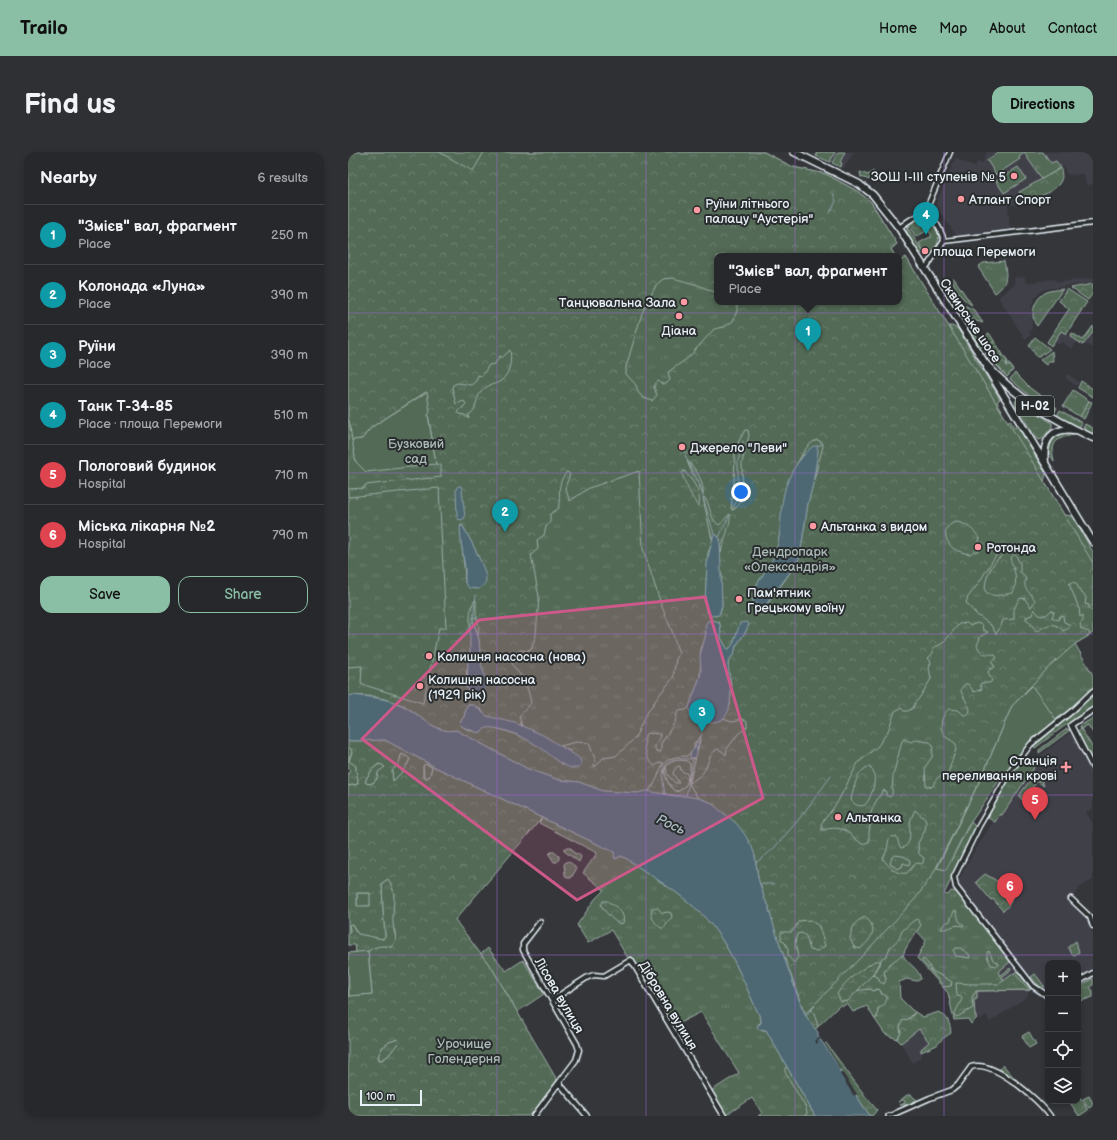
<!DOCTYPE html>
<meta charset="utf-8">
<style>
:root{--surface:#27282c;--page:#2f3034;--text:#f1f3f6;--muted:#a4a6a9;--line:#434448;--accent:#8abfa5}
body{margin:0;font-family:"Balsamiq Sans",sans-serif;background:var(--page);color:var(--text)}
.controls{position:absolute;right:12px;bottom:12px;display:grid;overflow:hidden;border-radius:8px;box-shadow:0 2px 6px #0003}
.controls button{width:36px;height:36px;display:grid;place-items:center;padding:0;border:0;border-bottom:1px solid var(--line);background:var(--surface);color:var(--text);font:20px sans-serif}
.scale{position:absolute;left:12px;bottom:10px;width:62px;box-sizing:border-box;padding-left:4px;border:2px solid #e8f1f8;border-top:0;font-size:11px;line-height:14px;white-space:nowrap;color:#e8f1f8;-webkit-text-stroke:3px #2a2d2e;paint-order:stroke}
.you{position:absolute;left:393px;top:340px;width:14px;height:14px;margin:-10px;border:3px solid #fff;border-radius:50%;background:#1a73e8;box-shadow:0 0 0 6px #1a73e833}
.badge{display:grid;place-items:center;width:26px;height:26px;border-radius:50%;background:var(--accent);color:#fff;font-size:13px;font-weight:700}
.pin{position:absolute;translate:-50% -33px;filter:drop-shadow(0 1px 2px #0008)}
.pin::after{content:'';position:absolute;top:21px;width:14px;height:12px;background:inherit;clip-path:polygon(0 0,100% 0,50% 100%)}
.popup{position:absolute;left:366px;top:101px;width:188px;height:52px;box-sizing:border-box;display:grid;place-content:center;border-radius:8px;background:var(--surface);filter:drop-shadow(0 1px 3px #0005);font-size:13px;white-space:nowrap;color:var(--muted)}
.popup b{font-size:15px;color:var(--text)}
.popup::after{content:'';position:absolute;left:50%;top:100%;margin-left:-8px;border:8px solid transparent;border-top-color:var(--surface)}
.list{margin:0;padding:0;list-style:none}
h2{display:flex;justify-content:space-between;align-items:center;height:52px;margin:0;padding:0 16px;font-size:17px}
h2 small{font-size:13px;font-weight:400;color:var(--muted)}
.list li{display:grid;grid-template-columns:26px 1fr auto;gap:12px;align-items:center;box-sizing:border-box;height:60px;padding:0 16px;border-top:1px solid var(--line)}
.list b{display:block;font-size:15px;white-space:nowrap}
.list p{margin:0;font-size:13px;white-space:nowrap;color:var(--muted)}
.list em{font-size:13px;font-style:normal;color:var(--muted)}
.actions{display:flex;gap:8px;padding:12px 16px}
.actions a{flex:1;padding:9px 0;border:1px solid var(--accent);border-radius:12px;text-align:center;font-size:14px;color:var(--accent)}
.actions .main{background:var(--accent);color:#111}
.icon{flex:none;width:22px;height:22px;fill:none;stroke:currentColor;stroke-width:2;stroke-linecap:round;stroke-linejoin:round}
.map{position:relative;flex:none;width:745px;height:964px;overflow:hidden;border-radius:12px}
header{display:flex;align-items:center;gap:24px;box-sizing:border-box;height:56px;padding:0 20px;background:var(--accent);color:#111}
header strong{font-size:19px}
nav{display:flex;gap:22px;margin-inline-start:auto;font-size:14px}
.intro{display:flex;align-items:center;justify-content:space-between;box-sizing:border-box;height:96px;padding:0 24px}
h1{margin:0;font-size:28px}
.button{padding:10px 18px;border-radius:12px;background:var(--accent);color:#111;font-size:14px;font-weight:700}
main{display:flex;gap:24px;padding:0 24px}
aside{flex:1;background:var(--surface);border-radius:12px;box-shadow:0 2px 6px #0003}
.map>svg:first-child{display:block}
.built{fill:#404049}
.grass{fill:url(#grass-tufts);stroke:#9eaea7}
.forest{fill:url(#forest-crowns);stroke:#9eaea7;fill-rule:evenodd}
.wetland{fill:url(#wetland-marsh);stroke:#9eaea7;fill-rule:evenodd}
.garden{fill:#536a56;stroke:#9eaea7}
.water{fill:#4e6873;stroke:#8c9fa8}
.pier{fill:#34363a}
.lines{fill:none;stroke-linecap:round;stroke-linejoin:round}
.stream{stroke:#8c9fa8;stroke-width:1}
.pedestrian-casing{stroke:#e8f1f8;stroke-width:6}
.minor-casing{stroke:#e8f1f8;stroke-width:7}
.secondary-casing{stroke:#e8f1f8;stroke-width:9}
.primary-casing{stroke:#e8f1f8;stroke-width:9}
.pedestrian{stroke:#2a2d2e;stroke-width:3}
.minor{stroke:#2a2d2e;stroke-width:4}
.secondary{stroke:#2a2d2e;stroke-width:6}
.primary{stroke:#2a2d2e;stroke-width:6}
.marked{fill:#cd598a;fill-opacity:0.2;stroke:#cd598a;stroke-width:3;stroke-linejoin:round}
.grid{fill:none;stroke:#9c67d0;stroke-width:1;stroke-opacity:0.55}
.poi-dot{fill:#ff9aa2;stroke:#2a2d2e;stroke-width:1.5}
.labels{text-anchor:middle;stroke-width:4;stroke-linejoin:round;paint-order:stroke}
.shield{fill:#2a2d2e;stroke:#afb6bb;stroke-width:1}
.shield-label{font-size:12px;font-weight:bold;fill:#e8f1f8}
.poi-label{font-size:13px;fill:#e8f1f8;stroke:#2a2d2e;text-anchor:start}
.street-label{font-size:13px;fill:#e8f1f8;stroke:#2a2d2e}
.park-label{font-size:13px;fill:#acbbb7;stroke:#2a2d2e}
.water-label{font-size:14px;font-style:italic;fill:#aabac3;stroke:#2a2d2e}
</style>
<header>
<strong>Trailo</strong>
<nav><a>Home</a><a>Map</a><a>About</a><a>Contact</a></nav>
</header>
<div class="intro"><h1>Find us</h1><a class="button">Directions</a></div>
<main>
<aside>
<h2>Nearby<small>6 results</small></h2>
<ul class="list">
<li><span class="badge" style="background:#0f9aa8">1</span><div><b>&quot;Змієв&quot; вал, фрагмент</b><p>Place</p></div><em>250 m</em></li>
<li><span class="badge" style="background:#0f9aa8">2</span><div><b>Колонада «Луна»</b><p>Place</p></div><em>390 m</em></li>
<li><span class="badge" style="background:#0f9aa8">3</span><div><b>Руїни</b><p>Place</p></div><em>390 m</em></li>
<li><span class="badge" style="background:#0f9aa8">4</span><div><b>Танк Т-34-85</b><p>Place · площа Перемоги</p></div><em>510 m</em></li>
<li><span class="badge" style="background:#e0444e">5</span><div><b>Пологовий будинок</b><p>Hospital</p></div><em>710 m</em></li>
<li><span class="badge" style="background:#e0444e">6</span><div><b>Міська лікарня №2</b><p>Hospital</p></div><em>790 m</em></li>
</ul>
<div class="actions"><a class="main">Save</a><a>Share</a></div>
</aside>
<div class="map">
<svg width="745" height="964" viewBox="0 0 745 964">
<defs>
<pattern id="grass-tufts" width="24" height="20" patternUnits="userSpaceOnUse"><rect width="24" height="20" fill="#536a56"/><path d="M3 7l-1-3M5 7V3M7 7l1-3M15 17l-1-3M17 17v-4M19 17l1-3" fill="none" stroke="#6c806f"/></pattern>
<pattern id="forest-crowns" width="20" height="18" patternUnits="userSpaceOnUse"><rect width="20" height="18" fill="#536a56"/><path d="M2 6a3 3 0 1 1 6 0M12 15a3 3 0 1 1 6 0" fill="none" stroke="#6c806f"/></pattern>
<pattern id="wetland-marsh" width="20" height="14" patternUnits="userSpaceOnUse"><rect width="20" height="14" fill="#536a56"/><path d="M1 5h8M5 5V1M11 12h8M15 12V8" fill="none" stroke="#6c806f"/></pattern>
</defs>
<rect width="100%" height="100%" fill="#34363a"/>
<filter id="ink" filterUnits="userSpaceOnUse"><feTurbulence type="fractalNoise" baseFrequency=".025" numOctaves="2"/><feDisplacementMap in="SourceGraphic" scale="8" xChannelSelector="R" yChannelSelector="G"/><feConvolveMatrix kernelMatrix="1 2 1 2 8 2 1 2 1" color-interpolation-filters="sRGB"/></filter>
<g filter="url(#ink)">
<path class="built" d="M469 0H506L496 16 468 4Z
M639 0H745V32L738 33 736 22 722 23 718 21 716 14 671 40 674 48 667 53H660L662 78 609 84 587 54 607 6 626 15V17L629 10 634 12Z
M677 124 678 131 706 127 711 130 745 126V131L698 137 691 141 686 148 683 155 684 177 681 180 683 183 677 187 650 145 667 132 666 126Z
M713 179 730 189 724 197 714 190 711 193 706 189Z
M745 180V196L736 192Z
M720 222 731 230 728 234 717 226Z
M723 580 745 623V656L738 660 745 672V728L732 735 722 749 734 760 739 767 745 783V833L742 835 745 840V845L730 850V811H700V850L682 838 679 845 642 870 638 863 632 869 627 863 626 848 629 847V840L600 841 569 806 624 703 683 609 689 606Z
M571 877 581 890 573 897 574 904 565 911 553 891Z"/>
<path class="grass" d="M0 0H416L445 15 478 22 509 39 523 50 549 92 543 97 547 104H369V150H551V110L558 105 600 174H604L610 177 652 247 649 250 654 258 653 259 659 270 662 268 666 275H670L698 322 696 329 716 363 724 364 745 400V481L727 492 745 523V536L734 547 709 569 684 535 664 554 635 622 589 715 598 718 623 670 627 674V679L596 742 600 743 603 739 609 740 662 810 650 820 652 824 662 816 663 818 654 825 656 829 669 819 683 837 682 838 629 839V847L626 848 627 863 629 866 623 872 620 867 606 868 600 841 569 806 578 789 569 779 561 786 531 825 538 827 536 820C541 811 546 808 555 803 560 813 570 815 573 827L569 829 559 827 551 830 552 846 564 858 567 860 552 875 553 881 549 887 537 882 526 866H529L530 856 534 842 532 838 529 837 526 839C512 832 506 849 495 854L492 853 466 878 457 864 410 726 367 654 164 610 133 591 114 582 5 543 0 544Z
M469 0H487L482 10 468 4Z
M490 0H497L492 10 494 11 493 15 484 11Z
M678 0H695L703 11 708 9 713 16 694 27 676 1Z
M525 19 530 25 525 29 513 25 512 20 520 23Z
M570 67C592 68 599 93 578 103L571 91 584 84 580 78 568 85 560 73Z
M559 75 577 103C569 101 557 82 559 75Z
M656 109C659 123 660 132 647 141L630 115 635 111Z
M605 125 624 153C615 149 604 135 605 125Z
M608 149 620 169 615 168 605 151Z
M612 151 626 158 635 171 622 167Z
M620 174H622L635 193 634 195H632L620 176Z
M641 181 665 218 659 225 638 202 640 187 638 183Z
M687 185 702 197 691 205H689L681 193Z
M667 221 682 236 709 256 705 262 689 250 662 227Z
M733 229 745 237V245L730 236Z
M725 238 741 249 732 265 715 254Z
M668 248 671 249 704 271V275L694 287 690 288 688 286 667 252Z
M712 258 734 271 731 276 709 264Z
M737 272 745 276V283L734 278Z
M717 281 726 283C716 285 705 286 705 299 704 303 706 306 706 309L701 301C702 290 707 283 717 281Z
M745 543V556L715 575 687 596 685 594 687 592 716 569Z
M719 577 722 578 691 601V598Z
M0 594 3 597 4 600 1 606 8 614C7 621 11 625 10 632L0 634V622L2 619 0 616Z
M54 602 58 604 62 607 56 618 45 629 44 619 51 611 53 603Z
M673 611 683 612 686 616 654 663 652 662 647 670 640 666 655 634 670 613Z
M32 612 38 615 25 631 20 632 17 630C19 624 25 615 32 612Z
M78 612 84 615 82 624 79 626 76 624 75 614Z
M688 620 691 621 696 634 689 629 677 646 674 648 672 645V642Z
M194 666 266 700 269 705 273 704 279 707C308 728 343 746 365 775 386 802 398 836 413 867V871L410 872 412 878H418L467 964H410L414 961 404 946 378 963 363 939 391 921 353 860 322 876 263 778 240 791 229 773 247 747 256 738 235 721 249 701 191 671Z
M40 727C51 741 44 761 46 778 46 781 48 784 48 787 47 791 45 793 43 795L36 794 0 834V801L8 800 7 793H0V781L2 779 1 773 4 772 7 778 35 787 37 784 35 760 34 731Z
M9 741H23L22 754 9 755Z
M728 789 731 800 725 804 720 795Z
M140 796 158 819 175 808 196 842 169 860 145 818 133 802Z
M687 822 697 835H692L683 825Z
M745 826V833L742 835 745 840V845L730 850V836Z
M681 880 688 892 681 896 674 884Z
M50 887 51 890 40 904 33 908H31L30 904 34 896 41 890Z
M478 891 518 945 529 958 524 964H522L493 921 494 920 492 918H491L489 912 476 892Z
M655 913 671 931 651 918Z
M730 942 740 958 731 964 721 949H730Z
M559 943H563L570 949 559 953H552L557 951V949L554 948 550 950Z"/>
<path class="forest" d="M0 0H91L125 19 136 0H416L445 15 478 22 509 39 523 50 549 92 543 97 547 104H369V141L350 133 325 126 315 127 308 133 294 161 278 215V222L288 233 290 240 294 245 304 249 309 243C306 237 305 233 310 229L314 232H318L322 228 320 220 340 206 366 177 376 175 385 169 389 159V152L385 150H551V110L558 105 684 309 745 411V459L741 457V453L737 452 738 446 736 442 733 441 728 431 724 430 721 432 731 456 732 465 735 463V469L732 472 733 477 741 480 742 483 727 492 699 517 664 554 635 622 585 722 568 746 515 803 457 862 429 785 421 758V754L417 748 410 726 407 704 367 654 362 650 350 646 341 633 342 631 344 630C348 626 353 624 356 619 361 611 360 603 369 597L374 599 378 603 379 597 390 582 399 575V569L395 567 384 569 375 566 382 553 383 533 380 515 381 508 386 502 388 494 398 479 401 472 389 482 385 492 380 498 373 486 372 472 371 470 362 468 359 470 357 487 353 497 352 525 341 555 338 558 330 559 327 570 313 592V600H311L307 598V594L313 584 312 582 299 581 297 583C296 594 297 608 307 614L313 610 315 611 308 631 300 640 289 641 255 639 231 630 211 628 180 617 108 578C87 583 72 561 54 553 39 546 17 542 0 544V515L14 514 13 532 75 551 91 476H98L91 336 0 345V337L17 336V333L93 325V313L88 312 80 262 78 240 27 273 21 278 14 287 4 288 1 268H0ZM162 198C164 209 162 225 149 231 143 233 138 234 133 240 127 247 129 260 120 263L121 267 117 263 111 262 110 260 118 252 116 249 108 252 104 236 105 233 110 231 123 233 128 229 130 223 134 224 141 213 147 212 151 205 153 204 154 206ZM470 299 465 332 460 351 452 404 449 411 421 450 408 453 405 449 404 443 409 432 424 409 430 395 437 340 445 320ZM291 319 295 397 314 455 324 479 331 502 328 507 325 526 312 542 297 564 287 586 268 604 255 606 248 614H246L247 607 241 591 228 590 212 594 222 599 217 613C195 595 170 580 142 575L137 576 133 580 120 578 112 573V569L116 565 118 557 120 553H123L130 555 139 564 174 574 171 565 183 551C181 541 179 532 173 524 168 516 165 517 163 507L172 498 178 499 183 498 188 483 191 445 183 403 190 397 189 388 196 383 198 375 202 370V362L210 357C214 342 207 333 219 320L222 322 217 336 222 349 241 336ZM608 370C619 371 625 378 632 386L630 393 632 396 630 399H626L622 402C617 401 611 400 606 397 596 389 593 374 608 370ZM113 373 115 374 129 401 133 413 117 431C117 411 112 393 113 373ZM364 391 374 424 373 434 374 453 372 461 368 464 359 460 357 450 358 432 360 401ZM656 394 658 397C657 402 653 404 650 407 641 416 637 427 637 439 644 447 655 442 665 441 670 430 667 417 662 407L667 401 672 412V420L675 422 678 427C673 438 684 440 687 449L683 455 676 446 671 447 666 457V467L655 468 653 474 648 482 643 473 629 463 618 451 620 445 630 432 653 395ZM686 457 691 463 694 464 698 463 704 458 706 460 704 465 710 468 713 463 715 464 716 470 721 472V476L715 479C706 468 698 473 688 480L682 470 678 467V465L684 463ZM126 469 131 488 133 512 139 533 128 543 120 539C115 527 121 513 122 501 123 489 121 479 126 469ZM619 471 622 474 629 471 634 473 635 478 640 480 633 484 629 493C634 506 638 500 647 503L649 506 644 509 645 513 647 514 646 516 642 517 640 520 644 529 641 531H633L632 533 634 537 626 540 620 532H617C610 539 614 541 617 547 619 550 620 554 622 557L621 562 616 563 610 558 601 557C593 563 590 577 598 585 602 588 605 589 608 592V597L600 621 597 623C588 623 588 629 584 635L578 634 577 615 584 605 585 593 582 590C575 590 569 586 563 590L556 587 554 589 545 624 544 643 542 645 538 643V639L535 638 527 651 522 663 523 670 521 680V690L514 692C497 679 497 673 474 678L473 672 489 651 510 611 530 594 540 579 547 559 553 556 556 559H560L565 556 567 551 572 545 583 527 581 516 583 510 580 506 585 501V496L595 491 611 472ZM567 658 577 667 578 670 577 678 570 691 571 702 576 706 575 711 573 712 570 711 567 712 559 721C548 723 541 715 535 707 536 704 538 701 539 698 541 692 538 682 549 685L551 693 553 696C565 694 561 679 562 671 563 666 565 662 567 658ZM462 768 471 774 477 794 469 799 462 798 458 784 454 781 449 782 447 791 450 805 446 811 440 804V797L437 791 433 787V780H444L451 769Z
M713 16C713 19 715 25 713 28 710 39 684 49 674 48L671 40Z
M745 132V141L740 148 723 136Z
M715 137 689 174C680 164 687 145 699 140 704 138 710 138 715 137Z
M719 137 739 150 718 182 713 179 703 194 699 190 721 157 711 149Z
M745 174V180L735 193 722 184 724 181 735 188Z
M647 190 653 200 652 204 655 203 659 209 658 214H663L665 218 659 225 648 212V210L638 202 639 193Z
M704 199 705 209H701L698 213 692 208Z
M741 249 744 250 736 267 732 265Z
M745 566V581L740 573 733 577 732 574Z
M37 588 91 617 194 666 107 768 145 818 209 928 182 964H0V834L1 844 24 842 20 799C28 794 34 793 43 795 45 793 47 791 48 787 48 782 45 776 45 771 44 756 50 740 40 727L34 731 35 760 37 784 35 787 10 782 4 772 1 773 2 779 0 781V634L10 632C11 625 7 621 8 614L1 609 4 600 3 597 0 594V589ZM54 602 58 604 62 607C59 615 51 624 45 629L44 619 51 611 53 603ZM31 612 34 613 37 615 30 620 29 627 25 631 20 632 17 630C19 624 25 615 31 612ZM78 612 84 615 82 624 79 626 75 624V614ZM9 741H22V754H9ZM50 887 51 890 40 904 34 908H31L30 904 34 896 41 890Z
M318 614 319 622 327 631H331L325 622C326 617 328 615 332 614L333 619 340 622 339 632 331 639H326C320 631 314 623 318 614Z
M521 615C532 622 524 645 517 653 510 655 507 653 503 648 505 638 509 617 521 615Z
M508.5 668a4.5 4.5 0 1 1 9 0a4.5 4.5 0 1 1-9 0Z
M216 696H223L226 701C229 702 231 701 233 705L231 710 216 699Z
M203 700H206L211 704V707L209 710H206L201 702Z
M546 703 555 704 562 708 561 713 555 711 554 715 549 717 546 714 542 712 544 705Z
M219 709C223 711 227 713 228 718L223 726H219L217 723 216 712Z
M637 722 649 729 665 742C664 750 661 754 655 759L645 747 643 748 628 730Z
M255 749H259C267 754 278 760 275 771L272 772C265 769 257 760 253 753Z
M304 756H310L314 761 320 760 323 761 324 765 316 776H313C307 771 301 765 304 756Z
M608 758 611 769 616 773 615 774C606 771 602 778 593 777L597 771 602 769 606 759Z
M569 767 573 773C567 783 559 792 555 803 547 808 541 811 536 820L538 827 536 832 532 830 530 825 524 823 532 813 533 807 539 803 542 795 551 787 554 779 565 769Z
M607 796H612L621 802 622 806 608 804 605 798Z
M641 799 645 808 651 812V813L649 814 643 813 639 804V800Z
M576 807 580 812 584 819 596 825 604 830 603 834 597 835 594 832 574 809V808Z
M666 821 682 838 628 839 624 845 625 856 609 865 606 863 614 847V845L609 844 608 831 623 832H651Z
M522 837 526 839 529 837 532 838 534 842 539 844C539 850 536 855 530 856L529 866H526L519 854 505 860 498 850 500 849 506 839Z
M567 860 575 865 591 860C600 865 602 871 603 881L594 887 589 893 573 900V897L581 890 571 877 553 891 549 887 553 881 552 875 554 869 563 866Z
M439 915 467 964H456L459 962 458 956 437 920V916Z"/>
<path class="wetland" d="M397 278H400L401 283 394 311 395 348 387 357 384 358 383 356 386 330 387 301 391 289Z
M469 288 474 290 475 294 465 332 470 299 455 303 445 320C451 309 457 292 469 288Z
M339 309C348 315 357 333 355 343L349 329 344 321Z
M336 319C346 330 353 339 351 354 346 351 335 327 334 321Z
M356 345C363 352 361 367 371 373 376 370 377 365 382 362 383 375 375 388 373 401L372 387 370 384 366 382 364 387 355 346Z
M127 448H128V463L131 475 130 483 125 468 122 476C122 467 121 456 127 448Z
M353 584 349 600V596L350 593C345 596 346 601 346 607L348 605 341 632 350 646 300 640C318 621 305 605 339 604L346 597V591ZM332 608 339 609 342 612C342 623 341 635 329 640 321 637 318 626 316 619 319 611 324 609 332 608Z
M517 765C531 776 524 787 512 797L506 795 502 787C504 776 506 769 517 765Z
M527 809H533L524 823 500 849 493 850 489 842C498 827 513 818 527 809Z
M462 857 466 861 470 875 466 878 457 862Z"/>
<path class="garden" d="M651 0H678L671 5 672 7 648 23 639 8Z
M670 15 678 27 656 41 648 29Z
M79 240 82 260 80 263 88 312 18 320 8 310 4 288 14 287 21 278 27 273Z
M684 534 709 569 682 589 650 630 619 676 598 718 589 716 635 622 664 554Z
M733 577 745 596V614L728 580Z
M20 799 24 842 1 844 0 801Z
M741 944 745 951V953L741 956 735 947Z"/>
<path class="water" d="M465 294H469L470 299 465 332 460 351 452 404 449 411 420 450 415 455 409 454 405 449C402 436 420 419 425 406 435 385 431 363 436 341 440 323 451 306 465 294Z
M110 334H113L114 337 117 366 113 368 110 367 109 364 108 337Z
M114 373C120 383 139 418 138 428 137 433 133 436 130 437L121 436 117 431V416L113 389 112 376Z
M366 382 370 384 372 387 374 453 371 463 364 464 359 460 357 450 359 412 361 401Z
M125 468 131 488 133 512 139 530 137 539 134 543C128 543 121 542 119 536L120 510 122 502V476Z
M366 468 372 472 373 486 380 498 385 492 392 471 399 470 401 472 398 479 388 494 386 502 381 508 380 511C381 527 391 569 365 570 357 570 349 567 342 563L341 555 352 525 353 519 352 503 358 482 357 473 360 469Z
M5 543C21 545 38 546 53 553 72 561 87 583 108 578L180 617 211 628 231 630 255 639 289 641 298 639 328 644H338L350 646 362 650 389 672 397 683 404 695 407 704 410 726 417 748 421 754V758C428 782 436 805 444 828 451 847 456 866 470 880V884L489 912 492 920 522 964H467L418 878 410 877 409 874 413 871V867C398 836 386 802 365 775 343 746 308 728 279 707L273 704 267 707 266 700 91 617 37 588 0 589V544Z
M120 553H126L139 564 167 571 195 583 230 605 233 609V613L231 616C216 618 204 604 193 596 180 587 154 574 138 576L131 581 115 575 111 571 116 565 118 557Z
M348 590H350L351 592 349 596V602L344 607 342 605 343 600 347 596Z"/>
<path class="pier" d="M473 885 490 912 492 917 491 918 489 912 473 887 469 889 470 891 468 892 466 888H468Z
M494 920 509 942 506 944 492 922Z"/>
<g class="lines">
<path class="stream" d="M482 61 488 49 485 41
M469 294 475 292
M336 299 337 301
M338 301H340
M337 303C343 318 352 328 355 344
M355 345 366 382
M384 358 390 346V309L395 290
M371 385 382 362
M125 466 130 465
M125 468 128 443
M119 477 122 478
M350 591 354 582
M317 642C313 619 311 605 341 607L343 606
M338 644 345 607
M417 704 427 695 452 666 483 624
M407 711 416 705
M412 732H426
M457 864 467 854"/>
<g class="pedestrian-casing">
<path id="pedestrian" d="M540 964 548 961"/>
</g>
<g class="minor-casing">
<path id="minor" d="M576 63 602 0
M551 76C557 72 564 65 571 64 585 60 593 78 596 89L577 117
M596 89 745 71
M745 558 723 573 745 616
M723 747 742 765 745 774
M730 830 745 821
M700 844 685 834 608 735 606 725 631 674 664 617 683 592 724 559 745 539
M204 848 240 825 246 823 256 824 283 808 376 964
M211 931 239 964
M548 961 582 946 604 938 610 933 623 915C645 907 690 947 702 964
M186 964 228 908 231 898 229 892 175 798V792L192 770"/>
</g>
<g class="secondary-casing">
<path id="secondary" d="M639 216 745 390
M697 310C694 288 704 275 727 278"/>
</g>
<g class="primary-casing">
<path id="primary" d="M446 0 511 32 525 43 551 76 637 211C668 246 703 266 745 286"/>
</g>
<use href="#pedestrian" class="pedestrian"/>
<use href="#minor" class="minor"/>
<use href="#secondary" class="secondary"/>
<use href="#primary" class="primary"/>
</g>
</g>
<path class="marked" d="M357 445 415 646 229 748 14 587 131 468Z"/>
<path class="grid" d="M149 0V964M298 0V964M447 0V964M596 0V964M0 161H745M0 321H745M0 482H745M0 643H745M0 803H745"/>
<g class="poi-dot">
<circle cx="666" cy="24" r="4"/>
<circle cx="613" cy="47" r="4"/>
<circle cx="349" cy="58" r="4"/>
<circle cx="577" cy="99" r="4"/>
<circle cx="336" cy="150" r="4"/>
<circle cx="331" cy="164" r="4"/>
<circle cx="334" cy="295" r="4"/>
<circle cx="465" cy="374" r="4"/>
<circle cx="630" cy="395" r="4"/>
<circle cx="391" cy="447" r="4"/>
<circle cx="81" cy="504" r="4"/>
<circle cx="72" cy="534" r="4"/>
<path d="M716 609h4v4h4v4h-4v4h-4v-4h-4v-4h4z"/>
<circle cx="490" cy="665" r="4"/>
</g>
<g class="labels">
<rect class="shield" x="668" y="244" width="38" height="20" rx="3"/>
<g class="shield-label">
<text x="687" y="258">Н-02</text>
</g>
<g class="poi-label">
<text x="658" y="29" text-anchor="end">ЗОШ І-ІІІ ступенів № 5</text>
<text x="621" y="52">Атлант Спорт</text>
<text x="357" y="56">Руїни літнього<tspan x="357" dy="15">палацу "Аустерія"</tspan></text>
<text x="585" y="104">площа Перемоги</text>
<text x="328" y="155" text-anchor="end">Танцювальна Зала</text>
<text x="331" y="183" text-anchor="middle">Діана</text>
<text x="342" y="300">Джерело "Леви"</text>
<text x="473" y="379">Альтанка з видом</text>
<text x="638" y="400">Ротонда</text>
<text x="399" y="445">Пам'ятник<tspan x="399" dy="15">Грецькому воїну</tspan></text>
<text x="89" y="509">Колишня насосна (нова)</text>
<text x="80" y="532">Колишня насосна<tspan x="80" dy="15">(1929 рік)</tspan></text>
<text x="709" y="613" text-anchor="end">Станція<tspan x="709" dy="15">переливання крові</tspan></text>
<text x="498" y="670">Альтанка</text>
</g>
<g class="street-label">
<text transform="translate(623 168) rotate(56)" y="5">Сквирське шосе</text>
<text transform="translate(212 843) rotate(60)" y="5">Лісова вулиця</text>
<text transform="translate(321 853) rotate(59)" y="5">Дібровна вулиця</text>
</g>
<g class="park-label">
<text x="68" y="296">Бузковий<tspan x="68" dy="15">сад</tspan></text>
<text x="442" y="404">Дендропарк<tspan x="442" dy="15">«Олександрія»</tspan></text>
<text x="116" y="896">Урочище<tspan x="116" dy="15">Голендерня</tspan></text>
</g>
<g class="water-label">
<text transform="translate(323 672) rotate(25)" y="5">Рось</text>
</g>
</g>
</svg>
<div class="controls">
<button>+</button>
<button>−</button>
<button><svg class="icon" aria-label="locate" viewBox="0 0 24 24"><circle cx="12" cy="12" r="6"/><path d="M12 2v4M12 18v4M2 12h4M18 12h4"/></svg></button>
<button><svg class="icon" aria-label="layers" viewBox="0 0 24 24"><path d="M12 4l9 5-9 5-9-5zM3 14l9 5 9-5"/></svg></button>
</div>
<div class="scale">100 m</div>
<div class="you"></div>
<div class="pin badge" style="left:460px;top:199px;background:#0f9aa8">1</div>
<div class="popup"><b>&quot;Змієв&quot; вал, фрагмент</b>Place</div>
<div class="pin badge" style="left:157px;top:380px;background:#0f9aa8">2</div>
<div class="pin badge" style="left:354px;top:580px;background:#0f9aa8">3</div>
<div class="pin badge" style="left:578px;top:83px;background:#0f9aa8">4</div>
<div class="pin badge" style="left:687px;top:668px;background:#e0444e">5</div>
<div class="pin badge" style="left:662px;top:754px;background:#e0444e">6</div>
</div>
</main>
